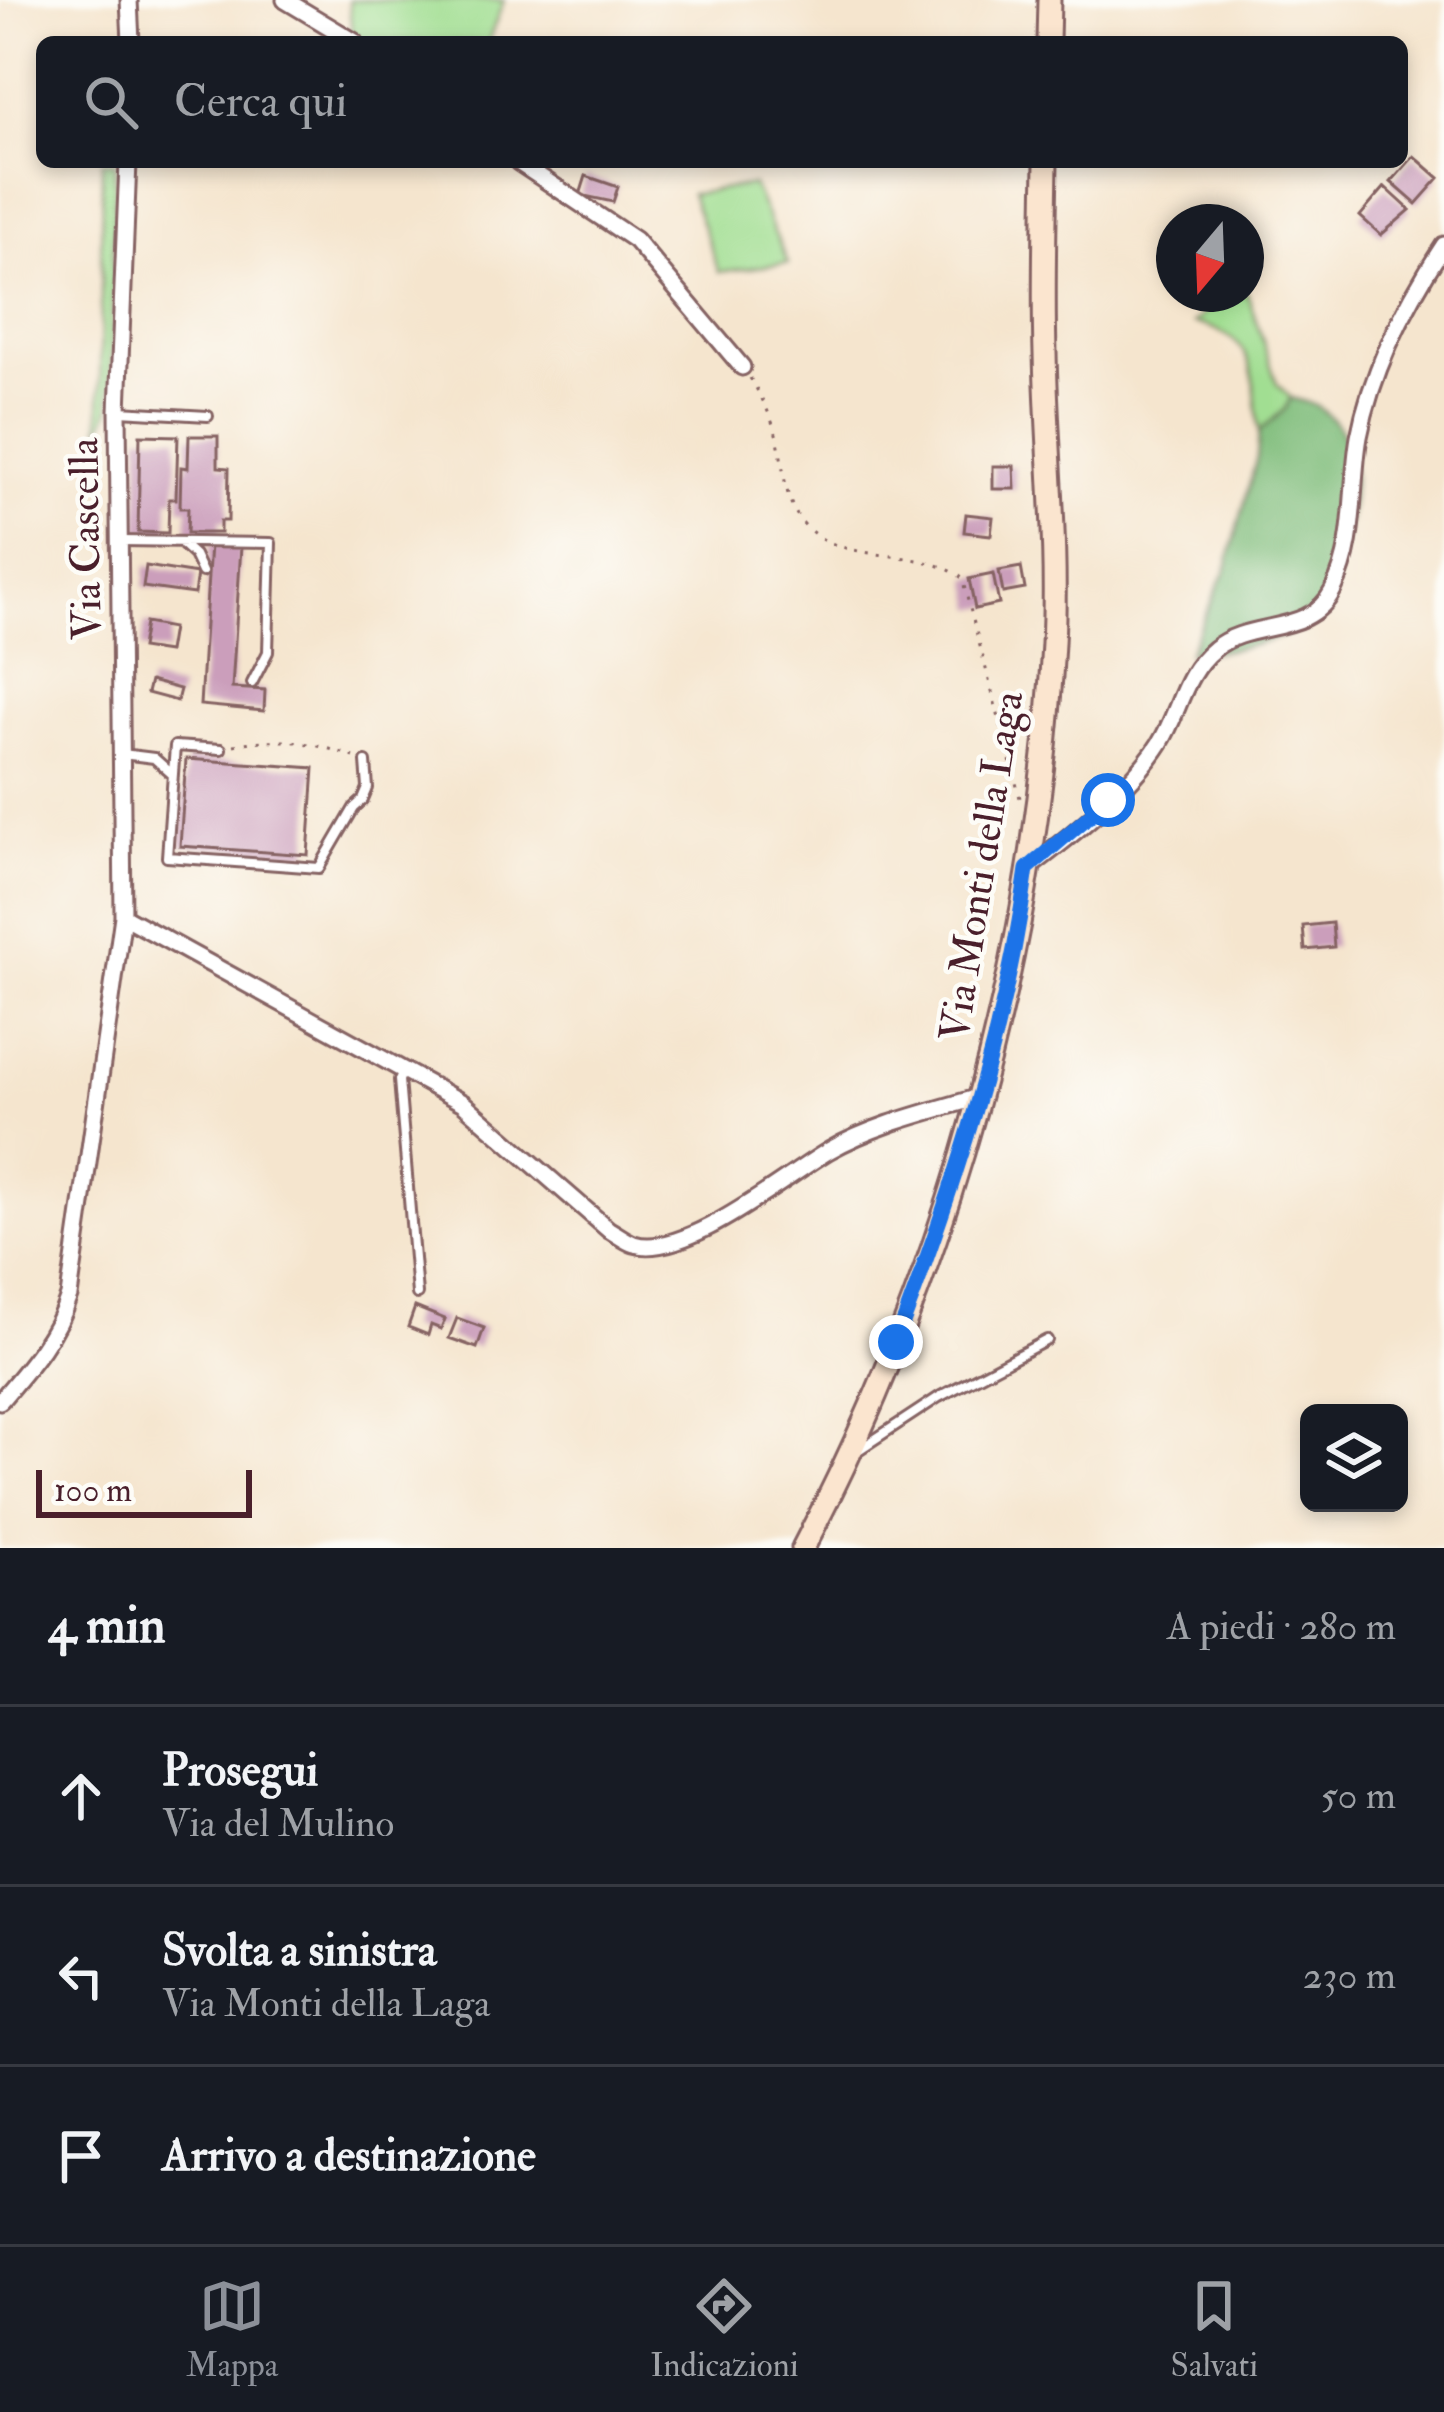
<!DOCTYPE html>
<html lang="it">
<meta charset="utf-8">
<style>
:root{--surface:#171b24;--page:#20242c;--text:#f1f3f6;--muted:#9ea1a6;--line:#363941;--accent:#8c9099}
body{margin:0;font-family:"IM FELL Double Pica",serif;background:var(--page);color:var(--text)}
.controls{position:absolute;right:36px;bottom:36px;display:grid;overflow:hidden;border-radius:18px;box-shadow:0 6px 18px #0003}
.controls button{width:108px;height:108px;display:grid;place-items:center;padding:0;border:0;border-bottom:3px solid var(--line);background:var(--surface);color:var(--text);font:60px sans-serif}
.compass{position:absolute;left:1156px;top:204px;width:108px;height:108px;border-radius:50%;background:var(--surface);box-shadow:0 6px 18px #0003;rotate:199deg}
.scale{position:absolute;left:36px;bottom:30px;width:216px;box-sizing:border-box;padding-left:12px;border:6px solid #4a1f2b;border-top:0;font-size:33px;line-height:42px;white-space:nowrap;color:#4a1f2b;-webkit-text-stroke:9px #fdfcf7;paint-order:stroke}
.stop{position:absolute;width:36px;height:36px;margin:-27px;border:9px solid #1a73e8;border-radius:50%;background:#fff}
.stop.end{background:#1a73e8;border-color:#fff;box-shadow:0 3px 12px #0008}
.list{margin:0;padding:0;list-style:none}
h2{display:flex;justify-content:space-between;align-items:center;height:156px;margin:0;padding:0 48px;font-size:51px}
h2 small{font-size:39px;font-weight:400;color:var(--muted)}
.list li{display:grid;grid-template-columns:78px 1fr auto;gap:36px;align-items:center;box-sizing:border-box;height:180px;padding:0 48px;border-top:3px solid var(--line)}
.list b{display:block;font-size:45px;white-space:nowrap}
.list p{margin:0;font-size:39px;white-space:nowrap;color:var(--muted)}
.list em{font-size:39px;font-style:normal;color:var(--muted)}
.icon{flex:none;width:66px;height:66px;fill:none;stroke:currentColor;stroke-width:2;stroke-linecap:round;stroke-linejoin:round}
.map{position:relative;flex:none;width:1444px;height:1548px;overflow:hidden}
.search{position:absolute;background:var(--surface);box-shadow:0 6px 18px #0003;left:36px;right:36px;top:36px;height:132px;display:flex;align-items:center;gap:30px;box-sizing:border-box;padding:0 42px;border-radius:18px;color:var(--muted);font-size:45px}
.sheet{height:696px;background:var(--surface)}
nav{display:flex;justify-content:space-around;align-items:center;box-sizing:border-box;height:168px;border-top:3px solid var(--line);background:var(--surface);font-size:33px;color:var(--muted)}
nav a{display:grid;justify-items:center;gap:6px}
nav .on{color:var(--accent)}
.map>svg:first-child{display:block}
.green{fill:#a1de92;stroke:#767e5e;stroke-width:3}
.forest{fill:#80bd7c;stroke:#656e54;stroke-width:3}
.building{fill:#cb9ebb}
.lines{fill:none;stroke-linecap:round;stroke-linejoin:round}
.lane-casing{stroke:#866464;stroke-width:14}
.street-casing{stroke:#866464;stroke-width:21}
.secondary-casing{stroke:#866464;stroke-width:27}
.path{stroke:#866464;stroke-width:3;stroke-dasharray:3 9;stroke-linecap:butt}
.lane{stroke:#fff;stroke-width:8}
.street{stroke:#fff;stroke-width:15}
.secondary{stroke:#fbe5cf;stroke-width:21}
.route{stroke:#1a73e8;stroke-width:15}
.labels{text-anchor:middle;stroke-width:9;stroke-linejoin:round;paint-order:stroke}
.street-label{font-size:42px;fill:#4a1f2b;stroke:#fdfcf7}
</style>
<div class="map">
<svg width="1444" height="1548" viewBox="0 0 1444 1548">
<rect width="100%" height="100%" fill="#fdfcf7"/>
<filter id="ink" filterUnits="userSpaceOnUse"><feTurbulence type="fractalNoise" baseFrequency=".00833" numOctaves="2"/><feDisplacementMap in="SourceGraphic" scale="24" xChannelSelector="R" yChannelSelector="G"/><feConvolveMatrix kernelMatrix="1 2 1 2 8 2 1 2 1" color-interpolation-filters="sRGB"/></filter>
<filter id="wash" filterUnits="userSpaceOnUse"><feTurbulence type="fractalNoise" baseFrequency=".004" numOctaves="4" result="noise"/><feDisplacementMap in="SourceGraphic" scale="48" xChannelSelector="R" yChannelSelector="G"/><feGaussianBlur stdDeviation="2.7" result="paint"/><feColorMatrix in="noise" values="0 0 0 0 0 0 0 0 0 0 0 0 0 0 0 0 0 1.4 0 .05"/><feComposite in="paint" operator="in"/></filter>
<g filter="url(#wash)">
<rect width="100%" height="100%" fill="#f5e5ce"/>
<path class="green" d="M349 0H504L488 42H359L352 38Z
M102 162H115L110 409 100 434Z
M753 185 788 263 719 272 691 194Z
M1246 290 1277 384 1291 398 1285 409 1259 432C1252 376 1260 337 1194 323L1224 294H1246Z"/>
<path class="forest" d="M1291 398C1299 400 1310 403 1318 407 1386 451 1338 569 1313 624 1275 642 1230 653 1188 653L1227 568 1257 457 1259 432 1285 409Z"/>
<g id="blocks">
<path class="building" d="M1414 156 1439 178 1416 204 1391 182Z
M586 176 618 187 613 202 580 195Z
M1385 187 1410 210 1381 235 1360 216Z
M140 435 178 436 176 499H169L168 533 138 532Z
M189 436H218V467L229 468 228 521H220V533H187L188 508H180L181 467 188 468Z
M993 466H1014L1015 489H993Z
M966 514 993 517 991 535 964 532Z
M210 544 241 546 232 688 265 690 264 711 200 705Z
M146 566 197 574 194 594 143 587Z
M1021 567 1025 589 1003 593 999 571Z
M993 574 999 604 975 609 969 579Z
M145 623 172 628 168 652 141 648Z
M150 681 180 689 177 701 147 693Z
M186 759 314 768 308 855 180 846Z
M1332 923 1334 947 1305 950 1303 926Z
M415 1307 445 1319 441 1329 431 1325 428 1335 408 1327Z
M457 1318 484 1328 477 1348 449 1338Z"/>
</g>
</g>
<g filter="url(#ink)">
<use href="#blocks" fill-opacity="0" stroke="#866464" stroke-width="3"/>
<g class="lines">
<g class="lane-casing">
<path id="lane" d="M120 411 208 416
M121 541 271 543 268 652 252 683
M183 545 194 555 202 572
M221 749 175 746 167 857 319 868 354 808 363 800 368 788 366 762
M122 754 154 758 172 774
M404 1069 399 1080 417 1294
M857 1451 939 1397 1047 1340"/>
</g>
<g class="street-casing">
<path id="street" d="M129 0 131 42
M285 0 355 42
M518 162 635 240 742 367
M1027 869C1070 837 1131 789 1160 743 1180 711 1183 674 1214 649 1249 619 1310 637 1333 590 1357 542 1350 489 1359 437 1372 368 1406 303 1444 245
M123 916 463 1103 609 1230C617 1234 625 1241 634 1244 685 1260 788 1174 830 1150 876 1124 929 1112 979 1097
M0 1401C28 1368 55 1338 69 1296L123 916 118 411 128 162"/>
</g>
<g class="secondary-casing">
<path id="secondary" d="M1048 42 1049 0
M803 1548C946 1275 1037 952 1053 643 1058 547 1047 449 1045 353 1043 289 1045 226 1046 162"/>
</g>
<path class="path" d="M750 378C762 397 771 416 777 437 784 463 783 496 799 518 835 569 917 543 962 578L1020 798
M234 745C276 736 314 742 354 757"/>
<use href="#lane" class="lane"/>
<use href="#street" class="street"/>
<use href="#secondary" class="secondary"/>
</g>
</g>
<g class="lines" filter="url(#ink)">
<path class="route" d="M896 1342C953 1190 1006 1032 1027 869L1108 800"/>
</g>
<g class="labels">
<g class="street-label">
<text transform="translate(84 539) rotate(-91)" y="15">Via Cascella</text>
<text transform="translate(980 866) rotate(-81)" y="15">Via Monti della Laga</text>
</g>
</g>
</svg>
<div class="controls">
<button><svg class="icon" aria-label="layers" viewBox="0 0 24 24"><path d="M12 4l9 5-9 5-9-5zM3 14l9 5 9-5"/></svg></button>
</div>
<svg class="compass" viewBox="-18 -18 36 36"><path d="M0-13l5 13h-10z" fill="#e53935"/><path d="M0 13l5-13h-10z" fill="#9ea1a6"/></svg>
<div class="scale">100 m</div>
<div class="stop" style="left:1108px;top:800px"></div>
<div class="stop end" style="left:896px;top:1342px"></div>
<div class="search"><svg class="icon" aria-label="search" viewBox="0 0 24 24"><circle cx="10" cy="10" r="6"/><path d="M15 15l6 6"/></svg>Cerca qui</div>
</div>
<section class="sheet">
<h2>4 min<small>A piedi · 280 m</small></h2>
<ul class="list">
<li><svg class="icon" aria-label="ahead" viewBox="0 0 24 24"><path d="M12 20V5M6 11l6-6 6 6"/></svg><div><b>Prosegui</b><p>Via del Mulino</p></div><em>50 m</em></li>
<li><svg class="icon" aria-label="left" viewBox="0 0 24 24"><path d="M17 20v-9H6M10 6l-5 5 5 5"/></svg><div><b>Svolta a sinistra</b><p>Via Monti della Laga</p></div><em>230 m</em></li>
<li><svg class="icon" aria-label="arrive" viewBox="0 0 24 24"><path d="M6 21V4h12l-3 4 3 4H6"/></svg><div><b>Arrivo a destinazione</b></div></li>
</ul>
</section>
<nav>
<a class="on"><svg class="icon" aria-label="map" viewBox="0 0 24 24"><path d="M3 6l6-2 6 2 6-2v14l-6 2-6-2-6 2zM9 4v14M15 6v14"/></svg>Mappa</a>
<a><svg class="icon" aria-label="directions" viewBox="0 0 24 24"><path d="M12 3l9 9-9 9-9-9zM9 14v-3h6M13 9l2 2-2 2"/></svg>Indicazioni</a>
<a><svg class="icon" aria-label="saved" viewBox="0 0 24 24"><path d="M7 4h10v16l-5-4-5 4z"/></svg>Salvati</a>
</nav>
